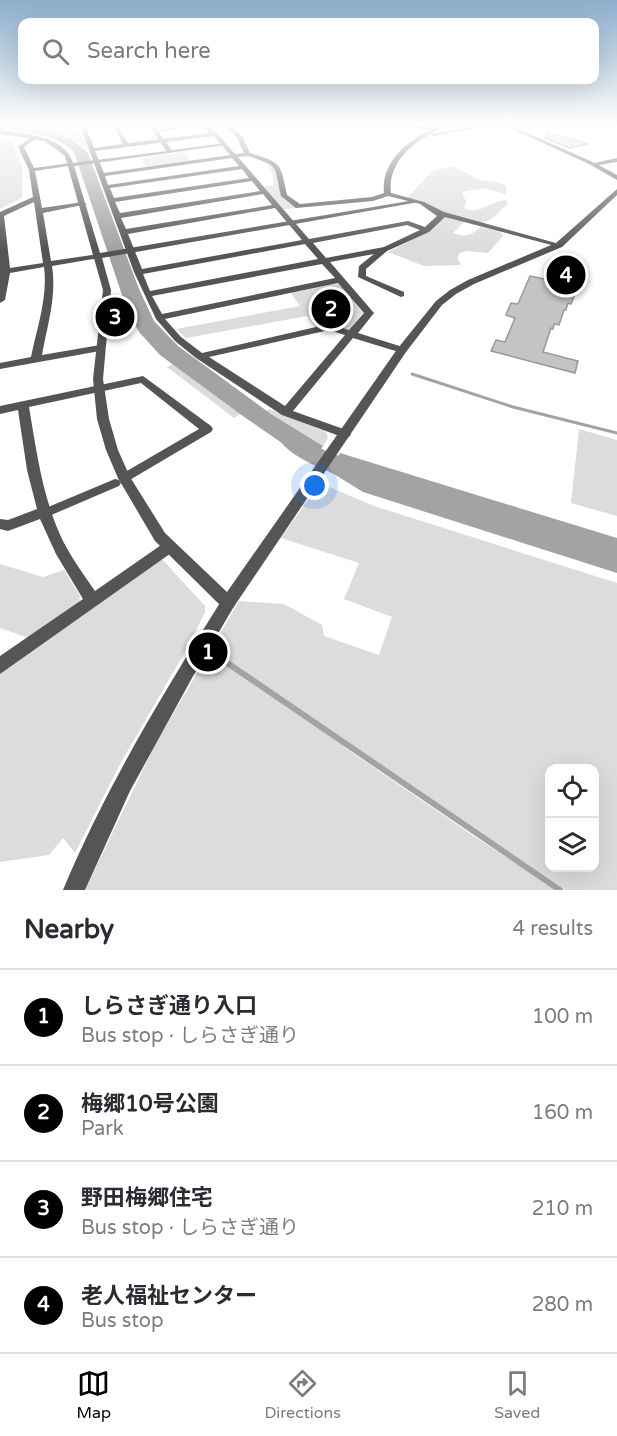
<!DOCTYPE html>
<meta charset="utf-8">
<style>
:root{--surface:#fff;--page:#f2f2f3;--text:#2b2b33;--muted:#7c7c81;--line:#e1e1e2;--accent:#000}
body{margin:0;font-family:"Varela Round","Noto Sans JP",sans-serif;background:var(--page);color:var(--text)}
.controls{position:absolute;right:18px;bottom:18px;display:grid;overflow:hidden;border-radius:12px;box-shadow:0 6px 24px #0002}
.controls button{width:54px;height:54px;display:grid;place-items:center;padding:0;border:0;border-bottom:2px solid var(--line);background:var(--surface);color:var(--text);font:30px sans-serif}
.you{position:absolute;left:315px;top:486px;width:21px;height:21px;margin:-15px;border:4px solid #fff;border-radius:50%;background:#1a73e8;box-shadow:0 0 0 9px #1a73e833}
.badge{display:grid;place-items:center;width:39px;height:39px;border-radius:50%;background:var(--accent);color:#fff;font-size:20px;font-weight:700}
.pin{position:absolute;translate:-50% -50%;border:3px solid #fff;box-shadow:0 2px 6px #0006}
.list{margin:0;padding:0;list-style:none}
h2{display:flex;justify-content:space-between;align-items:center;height:78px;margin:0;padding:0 24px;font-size:26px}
h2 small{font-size:20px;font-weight:400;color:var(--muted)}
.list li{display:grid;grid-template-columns:39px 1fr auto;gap:18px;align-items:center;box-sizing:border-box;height:96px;padding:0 24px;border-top:2px solid var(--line)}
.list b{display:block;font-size:22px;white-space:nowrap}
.list p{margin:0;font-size:20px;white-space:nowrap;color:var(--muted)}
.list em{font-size:20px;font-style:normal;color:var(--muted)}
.icon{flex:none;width:33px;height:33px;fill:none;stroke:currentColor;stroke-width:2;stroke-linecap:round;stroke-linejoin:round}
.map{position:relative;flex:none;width:617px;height:890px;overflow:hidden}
.search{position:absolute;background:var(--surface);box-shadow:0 6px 24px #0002;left:18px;right:18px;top:18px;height:66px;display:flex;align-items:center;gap:15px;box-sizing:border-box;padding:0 21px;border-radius:12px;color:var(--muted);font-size:22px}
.sheet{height:462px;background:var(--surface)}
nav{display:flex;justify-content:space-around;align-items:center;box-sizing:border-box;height:84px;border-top:2px solid var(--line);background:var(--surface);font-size:16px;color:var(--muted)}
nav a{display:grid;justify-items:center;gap:3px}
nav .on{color:var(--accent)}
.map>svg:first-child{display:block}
.green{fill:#dcdcdc;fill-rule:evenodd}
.water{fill:#a3a3a3}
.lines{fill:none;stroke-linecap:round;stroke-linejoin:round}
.stream-far1{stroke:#a3a3a3;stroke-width:3}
.stream{stroke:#a3a3a3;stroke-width:6}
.river{fill:#a3a3a3;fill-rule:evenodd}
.building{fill:#c4c4c4;stroke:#999;stroke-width:1.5}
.pedestrian{fill:#555;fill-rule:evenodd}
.minor{fill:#555;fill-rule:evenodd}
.tertiary{fill:#555;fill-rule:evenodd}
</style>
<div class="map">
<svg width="617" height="890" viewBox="0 0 617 890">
<rect width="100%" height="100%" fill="#fff"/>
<path class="green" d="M2 125H28L29 127 55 125 56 129 67 128 70 135 82 133 88 151 77 142 64 135Z
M12 139 23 171 22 198 0 209V140Z
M184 152 190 161 146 167 141 158Z
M249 156C279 165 275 167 281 196L297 208 283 209 264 187 274 185C271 163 269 164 249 156Z
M453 166 480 180 498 182 506 186V194L483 188 462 192 466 202 464 208C478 216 492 200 507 200V204C501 210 492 220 485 222 469 227 423 205 407 198L432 171Z
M445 216 464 222 453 233C466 238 471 235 481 227L500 232 503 236 488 253 467 251 460 253 457 258 461 265 424 266 388 252 431 230Z
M335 284H339L363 313 350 329 316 328 307 316 186 338 176 329 300 306 291 293Z
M173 364 240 414 234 418 167 367Z
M269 409 326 432 328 438 323 446 266 411Z
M579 429 617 440V516L571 503Z
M320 483 374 506 617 583V890H566L338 737 344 747 475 837 557 890H85L155 745 239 601 284 604 322 625 324 636 379 655 392 617 344 599 359 563 281 538ZM550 768H594V868H550Z
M160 559 163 560 205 606V612L189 645 120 764 75 853 63 838 49 855 0 862V673Z
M0 564 43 577 64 570 80 596 79 602 29 638 0 628Z"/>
<path class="water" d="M0 125 45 131 69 138 82 135 70 138 88 153 139 289 154 321 178 346 271 414 323 446 311 463 240 414 160 355 139 332 127 310 74 152C55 133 25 132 0 130Z
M340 453 617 538V573L363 492 329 471Z"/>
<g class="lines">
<path class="stream-far1" d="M412 374 513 407 617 433"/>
<path class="stream" d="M223 660 560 890"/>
<path class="river" d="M290 431 298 433 324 450 370 468 374 474 370 480 362 483C339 476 291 460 279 439L282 433Z"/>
</g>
<path class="building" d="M547 132 589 144 569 148 545 138Z
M530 276 578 286 571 304 568 303 566 310H564L559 325 554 324 553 329 551 328 543 352 578 361 575 373 491 351 496 340 505 342 515 318 506 315 511 303 518 304Z"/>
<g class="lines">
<path class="pedestrian" d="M115 479 119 480 121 483 119 486 49 516 45 518 41 516 39 513 41 510Z"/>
<path class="minor" d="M80 125H85L94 148 123 144 113 125H117L128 143 210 133 200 125H206L217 133 235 154 244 153 237 138 225 125H231L242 136 250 153C283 163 280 163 287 195L300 204 372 197 384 193C381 163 405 143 429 130L401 127 399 125 435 127 446 125C441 129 435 131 427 136 406 148 388 167 391 193L424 202 444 212 563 245 559 247 445 217 429 232 387 251 366 269V276L404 292V296L401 297 358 277 359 266 374 254 330 262 374 313 358 333 406 348 407 350 402 353 353 338 293 411 349 431 351 434 349 437 345 438 282 415 196 358 175 341 156 319 134 272ZM214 136 230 155 104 173 95 151ZM248 156C279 166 274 164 281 196L296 208 373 201 388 196 420 204 437 216 425 227 408 221 309 239 238 157ZM232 158 239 166 108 185 105 176ZM242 169 249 178 114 198 110 188ZM252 181 260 191 120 213 115 202ZM263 194 272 205 126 229 121 218ZM275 208 302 240 142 269 128 234ZM407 225 420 230 384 247 326 258 313 243ZM305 244 318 259 150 291 143 274ZM322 264 335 278 162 314 152 296ZM338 283 364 313 349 330 329 324 202 353 181 337 165 319ZM329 330 345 335 285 406 209 357Z
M188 125H200L156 133 153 131Z
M482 125H493L434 136 431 134Z
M33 136 38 137 24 147 34 168 71 163 74 165 35 171 42 208 83 202 87 204 43 213 51 261 99 254 103 256 99 258 52 266C57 296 47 326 42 355L100 345 105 348 100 351 0 369V363L31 357C37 328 48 297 44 267L10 273 5 300 0 303V212L33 197 29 170 18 147ZM34 202 43 263 10 268 4 216Z
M617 158V162L593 166 590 164Z
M143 376 211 426 213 429 211 432 128 481H120L118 478 120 475 199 429 141 383 29 407C37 454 43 501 64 543 73 560 84 575 95 591L164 543 169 541 174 543 176 547 174 551 0 674V656L83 599 56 554 40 519 8 531 0 529V519L8 520 37 509 27 470 18 410 0 414V406Z
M228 596 233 598 236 603 233 608 192 678 130 791 85 890H63C106 787 164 692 223 598Z"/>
<path class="tertiary" d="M149 125H153L172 150 224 143 227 145 74 166 100 253 415 200 419 202 102 258 111 290 103 379 109 419 118 450 130 477 165 533 227 592 398 348 436 301 450 290 468 280 556 243 617 189V195L562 247 474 284 456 294 442 305 406 352 233 608 228 610 223 608 155 541 118 478 106 450 97 419 93 379 103 290 65 156 45 141 0 134V130C24 134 65 135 73 163L166 151Z
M503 125H510L595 163 617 175V180L591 165Z"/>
</g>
<linearGradient id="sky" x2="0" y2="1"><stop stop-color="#8cadcc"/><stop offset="0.5" stop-color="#fff"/><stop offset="1" stop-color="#fff" stop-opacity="0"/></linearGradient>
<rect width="617" height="249" fill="url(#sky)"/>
</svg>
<div class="controls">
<button><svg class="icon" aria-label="locate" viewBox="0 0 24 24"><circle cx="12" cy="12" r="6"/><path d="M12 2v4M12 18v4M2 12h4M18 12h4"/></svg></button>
<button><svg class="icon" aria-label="layers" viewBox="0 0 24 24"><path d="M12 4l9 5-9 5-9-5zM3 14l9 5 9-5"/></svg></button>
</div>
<div class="you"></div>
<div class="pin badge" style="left:208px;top:652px">1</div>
<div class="pin badge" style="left:331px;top:309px">2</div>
<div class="pin badge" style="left:115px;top:317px">3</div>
<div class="pin badge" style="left:566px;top:275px">4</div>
<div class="search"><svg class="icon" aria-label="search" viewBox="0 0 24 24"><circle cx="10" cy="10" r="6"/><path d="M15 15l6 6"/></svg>Search here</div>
</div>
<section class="sheet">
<h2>Nearby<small>4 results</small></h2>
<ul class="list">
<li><span class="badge">1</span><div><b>しらさぎ通り入口</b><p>Bus stop · しらさぎ通り</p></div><em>100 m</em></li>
<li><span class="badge">2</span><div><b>梅郷10号公園</b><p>Park</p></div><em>160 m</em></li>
<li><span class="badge">3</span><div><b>野田梅郷住宅</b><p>Bus stop · しらさぎ通り</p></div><em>210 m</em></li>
<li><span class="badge">4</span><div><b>老人福祉センター</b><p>Bus stop</p></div><em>280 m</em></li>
</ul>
</section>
<nav>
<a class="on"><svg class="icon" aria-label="map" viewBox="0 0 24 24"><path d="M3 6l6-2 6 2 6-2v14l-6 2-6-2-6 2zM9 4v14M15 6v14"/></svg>Map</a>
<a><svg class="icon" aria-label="directions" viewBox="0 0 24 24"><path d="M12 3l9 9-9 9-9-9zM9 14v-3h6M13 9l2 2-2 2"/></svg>Directions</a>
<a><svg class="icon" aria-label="saved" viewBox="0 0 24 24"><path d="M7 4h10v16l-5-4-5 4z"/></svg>Saved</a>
</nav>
